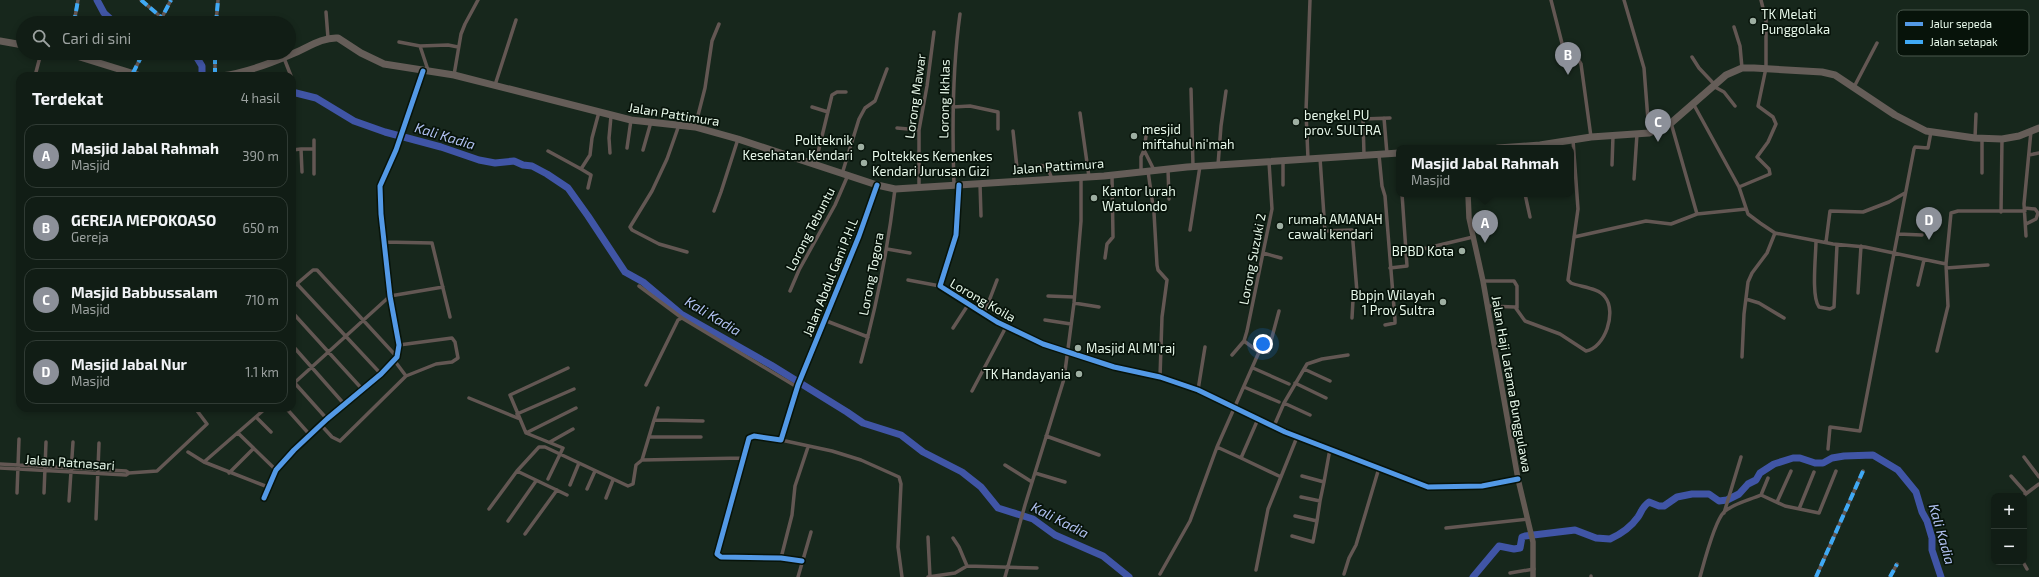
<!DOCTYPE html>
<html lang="id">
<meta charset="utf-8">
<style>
:root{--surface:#111d15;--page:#1a261e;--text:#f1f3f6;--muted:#9ca2a0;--line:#303b34;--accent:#8c9099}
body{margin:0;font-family:"Exo 2",sans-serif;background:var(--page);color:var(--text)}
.controls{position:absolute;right:12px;bottom:12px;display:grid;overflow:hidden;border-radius:8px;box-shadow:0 2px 6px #0003}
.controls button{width:36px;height:36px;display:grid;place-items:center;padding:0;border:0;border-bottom:1px solid var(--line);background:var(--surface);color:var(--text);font:20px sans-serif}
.you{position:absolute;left:1263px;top:344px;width:14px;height:14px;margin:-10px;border:3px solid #fff;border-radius:50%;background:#1a73e8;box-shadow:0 0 0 6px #1a73e833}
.badge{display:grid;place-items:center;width:26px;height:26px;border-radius:50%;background:var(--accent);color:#fff;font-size:13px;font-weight:700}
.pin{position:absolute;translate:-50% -33px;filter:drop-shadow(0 1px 2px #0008)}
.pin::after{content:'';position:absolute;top:21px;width:14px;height:12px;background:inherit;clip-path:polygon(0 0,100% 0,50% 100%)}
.popup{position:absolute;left:1396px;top:145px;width:178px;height:52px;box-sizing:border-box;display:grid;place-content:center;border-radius:8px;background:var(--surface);filter:drop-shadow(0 1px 3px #0005);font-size:13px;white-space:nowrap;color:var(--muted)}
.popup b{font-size:15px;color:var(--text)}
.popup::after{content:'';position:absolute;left:50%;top:100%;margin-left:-8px;border:8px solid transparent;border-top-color:var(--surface)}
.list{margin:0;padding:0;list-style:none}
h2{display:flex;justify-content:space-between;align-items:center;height:52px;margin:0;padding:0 16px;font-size:17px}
h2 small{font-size:13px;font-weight:400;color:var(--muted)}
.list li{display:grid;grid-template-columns:26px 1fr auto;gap:12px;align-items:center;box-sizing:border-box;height:64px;margin:0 8px 8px;padding:0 8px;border:1px solid var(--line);border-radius:12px}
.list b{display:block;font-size:15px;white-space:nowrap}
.list p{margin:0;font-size:13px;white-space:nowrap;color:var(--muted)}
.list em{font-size:13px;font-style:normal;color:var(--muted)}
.icon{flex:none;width:22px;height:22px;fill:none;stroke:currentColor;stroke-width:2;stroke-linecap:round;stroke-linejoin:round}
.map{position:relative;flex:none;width:2039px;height:577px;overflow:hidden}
.search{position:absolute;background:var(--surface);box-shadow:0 2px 6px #0003;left:16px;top:16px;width:280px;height:44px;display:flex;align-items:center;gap:10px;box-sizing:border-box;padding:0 14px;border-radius:22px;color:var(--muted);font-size:15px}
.panel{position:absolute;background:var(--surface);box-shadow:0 2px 6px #0003;left:16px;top:72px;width:280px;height:340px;border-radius:12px}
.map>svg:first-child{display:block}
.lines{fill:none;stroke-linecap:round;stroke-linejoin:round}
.river{stroke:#4055a6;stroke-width:7}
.street{stroke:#635753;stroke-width:3.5}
.secondary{stroke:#635953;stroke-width:5.5}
.highway{stroke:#655d58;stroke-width:7}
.quiet{stroke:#3fa9f5;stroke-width:4;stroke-dasharray:8 4;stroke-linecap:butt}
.cycleway-casing{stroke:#07130a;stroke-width:8}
.cycleway{stroke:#5399e6;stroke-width:5}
.poi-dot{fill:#9eafa2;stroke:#07130a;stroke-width:1.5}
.labels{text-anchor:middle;stroke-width:3.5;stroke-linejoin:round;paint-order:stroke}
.poi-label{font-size:13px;fill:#e7f8ea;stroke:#07130a;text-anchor:start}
.street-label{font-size:13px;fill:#e7f8ea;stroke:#07130a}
.water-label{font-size:14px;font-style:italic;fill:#b0c0f0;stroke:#07130a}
.key{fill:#07130a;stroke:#4a584d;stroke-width:1}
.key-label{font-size:11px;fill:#e7f8ea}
</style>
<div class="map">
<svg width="2039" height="577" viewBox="0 0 2039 577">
<rect width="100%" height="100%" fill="#17271c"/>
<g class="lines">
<path class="river" d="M97 0 104 13 115 23
M194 53 202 66V76
M292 92 316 98 354 121 385 132 441 147 479 160 495 163 514 161 523 165 532 166 547 174 568 188 588 216 625 272 643 282 681 314 771 365 847 412 863 423 901 435 923 452 962 472 981 487 998 508 1033 519 1055 535 1103 556 1129 577
M1473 577 1499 546 1514 549 1520 548 1522 537 1525 536 1575 530 1596 538 1610 539C1621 534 1631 527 1638 517 1642 511 1642 507 1649 502L1659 506H1664L1677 497 1692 494H1709L1719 501 1727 500 1739 494 1748 484 1756 480 1760 473 1774 464 1793 458H1800L1815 463H1823L1832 458 1844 456 1873 455 1898 470 1916 492 1922 512 1927 521 1932 538V550L1941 577"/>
<path class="street" d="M141 0 161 17
M1551 0 1566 59H1578L1581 64 1591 137
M1624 0 1644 68 1649 133
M326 12 328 38
M74 23 78 0
M159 23 171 0
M216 23 218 0
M1734 27 1740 46 1742 68
M399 42 420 46 428 70
M420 46 448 45 458 47
M1692 57 1699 68 1715 85
M284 58 291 76
M133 73 143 53
M454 75 461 34 465 24 478 0
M35 76 41 53
M215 76V53
M292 79 294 98
M495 85 516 20
M1713 86 1724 92 1735 106
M1854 87 1877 43
M1191 89 1193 166
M292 98H294L292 120
M1694 105 1739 187 1748 214 1760 223 1775 233 1833 244 1865 247 1946 264
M812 107 828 112
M953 107 970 106 998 112V129
M1080 113 1089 177
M1384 118 1387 154
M1671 123 1697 214
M679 125 667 159 652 191 630 227 632 230 659 244 687 252
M695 127 705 88 712 41 719 24
M897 128 919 130
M1013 131 1017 168C1031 178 1043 150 1052 179
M1146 136 1144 150 1154 170
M1975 138 1976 114
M1982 138V173
M627 148 631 120
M301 149H314V174
M314 149V140
M292 150 301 149 302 172
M643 150 651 122
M548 151 581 169 590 155 592 138 599 112
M610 153 609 138 611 116
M1364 155 1363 119 1390 118
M1379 155 1382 186 1385 196 1395 320V323L1385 325
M2029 155 2039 153
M1320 158 1325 231 1352 230 1357 292 1353 300 1352 318
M1308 159 1306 111 1310 0
M815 165 832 95 837 92H846
M1218 165 1221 126 1226 91
M1612 165 1613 136
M581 169 591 175 588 188
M1168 169 1169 199
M1148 171 1154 213 1157 265 1158 270 1167 280 1162 317 1160 377
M1141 172V157L1144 150
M842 174 859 119 865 108 875 101 887 69
M1634 179 1637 134
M980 184 981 216
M954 185C952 127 952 71 960 14
M959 185 956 235 940 286 997 322 1043 344 1114 367 1160 377 1198 390 1285 432 1428 487 1482 486 1518 479
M1283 185V161
M1739 187 1770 174 1769 169 1757 157 1768 142 1776 124 1773 117 1758 106 1766 68V20L1761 0
M919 188V130L927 86 934 32
M1525 194 1530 217
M2025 208 2035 209 2038 213 2036 219 2026 224
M714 211 721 192 738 139
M2001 212 2002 139
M1190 230 1200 166
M1898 234 1922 235
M2026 236 2024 204 2031 131
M1574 237 1646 221 1671 224 1697 214 1746 209
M1816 241C1816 255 1811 297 1819 307L1830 309 1834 307 1837 245
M384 242 432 243 450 317
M1826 242 1830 211 1863 212 1889 202 1905 193
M887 249 910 253
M1263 253 1281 258
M1406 253 1473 237
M1105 258 1107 244 1113 237 1112 176
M1390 268 1407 266 1402 194
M1946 268 1988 265
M908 280 940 286
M1483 281H1514L1517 286V308
M297 284 381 374
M1918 285 1924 260
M639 286 682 318
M292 288 313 270H317L397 357
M790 291 799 270 835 205 848 175
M1858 293 1861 246
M1048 296 1074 297
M1746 299 1759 303 1784 318
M1074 303 1099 307
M1487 306 1515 307 1525 321 1560 334 1586 351C1605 348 1617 312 1605 297 1599 288 1581 287 1571 283L1568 280 1578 209 1573 140
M292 312 363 390
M984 314 997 280
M824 320 868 337
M1045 320 1071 324
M953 328 968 305
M1244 341 1259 352H1268L1279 311
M292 345 345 405
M1937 351 1948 306 1946 264 1951 213 1958 211H2025
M1232 355 1244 341 1247 331 1272 209 1269 162
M1742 357 1744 314 1748 282 1752 273 1767 253 1775 233
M394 360 406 376 436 364 452 362 458 358 455 342 452 338 399 345
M861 362C877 305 888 247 895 189
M1253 368 1289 384
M1304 369 1330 381
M292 380 327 419
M1295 383 1326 398
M292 385 390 296 443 287
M646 385 678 320 682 318 797 387
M1244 387 1279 402
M1198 390 1205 347
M972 391 1006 327
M469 398 520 419
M1284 403 1310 415
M221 408 223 410 227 408
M286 408 310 435
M517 414 574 389
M256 417 271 432
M1258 419 1241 458 1281 477
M654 420 658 408
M321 425 332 437 340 441 406 376
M1274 426 1284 403 1307 364 1322 359 1348 355
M238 433 276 470
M526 433 576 408
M1046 436 1099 455
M649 437H701
M781 440 832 451 861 460 899 477 901 484 898 547 902 577
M550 442 573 429
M1828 449 1830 427 1860 431 1914 149 1915 147 1928 148 1931 132
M188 452 204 462 268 487
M2024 457 2039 477
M1241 458 1217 447 1259 352
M642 460 654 420 703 421
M204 462 266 408
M0 464 126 471 129 473
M1005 465 1032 482
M0 468 126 475 129 473 157 471 207 424 195 408
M229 473 253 449
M1035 473 1065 482
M1302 476 1324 482 1330 449
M2011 476 2026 493
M548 479 563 448 526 433 510 395 568 368
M570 485 579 463
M587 489 595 471
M17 493 19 439
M44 493 46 442
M567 495 517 471 539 447H545L628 486 633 484 636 465 642 460 743 458
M1761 495 1768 478
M2023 496 2039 484
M1301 497 1320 501 1324 482
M264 498 276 470 294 450 327 419 381 374 397 357 399 345 390 296 381 214 380 186 396 150 423 71
M606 498 613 480
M69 501 73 442
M1777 502 1791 471
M489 509 517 471
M1799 509 1814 472
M1724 513 1741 457
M1295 516 1317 521 1320 501
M96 519 99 443
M508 521 536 481
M1446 528 1528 519
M525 534 557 490
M1292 536 1313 542 1317 521
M928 537 930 577
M953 538 959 547 967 566
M781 558 792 515 795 486 808 447
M802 561 781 558 721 557 717 554 749 438 754 436 781 440 798 385 859 236 877 185
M2023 562 2027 569
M1256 570 1268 509 1297 437
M1510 573 1534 569
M1160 574 1190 521 1217 447
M1344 574 1349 558 1356 545 1379 468
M798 577 811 532
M928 577 955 573 967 566 1037 568
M1005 577 1025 505 1064 379 1074 303 1081 221V177
M1591 577V576
M1700 577C1704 563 1714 522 1724 512 1734 503 1750 500 1761 495L1785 506 1819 513 1836 471
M1816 577 1863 471
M1890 577 1897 564"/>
<path class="secondary" d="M1468 194 1469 218 1483 281 1518 479 1533 542V577"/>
<path class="highway" d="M0 41 23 45
M67 53 141 76
M221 76C246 73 269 64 292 54 307 48 322 37 338 38L361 53 384 64 454 75 631 120 695 127 738 139 877 185 895 189 1104 176 1187 167 1399 153
M1498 148 1540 145 1591 137 1649 133 1671 123 1726 75 1742 68H1754L1822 72 1835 75 1895 115 1926 131 1975 138 2002 139 2019 136 2039 128"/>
<path class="quiet" d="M141 0 161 17
M74 23 78 0
M159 23 171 0
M216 23 218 0
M133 73 143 53
M215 76V53
M1816 577 1863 471
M1890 577 1897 564"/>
<g class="cycleway-casing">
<path id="cycleway" d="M959 185 956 235 940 286 997 322 1043 344 1114 367 1160 377 1198 390 1285 432 1428 487 1482 486 1518 479
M264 498 276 470 294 450 327 419 381 374 397 357 399 345 390 296 381 214 380 186 396 150 423 71
M802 561 781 558 721 557 717 554 749 438 754 436 781 440 798 385 859 236 877 185"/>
</g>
<use href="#cycleway" class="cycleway"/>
</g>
<g class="poi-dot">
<circle cx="1753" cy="21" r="4"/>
<circle cx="1296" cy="122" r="4"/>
<circle cx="1134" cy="136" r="4"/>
<circle cx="861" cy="147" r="4"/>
<circle cx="864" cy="163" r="4"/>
<circle cx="1094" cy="198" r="4"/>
<circle cx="1280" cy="226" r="4"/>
<circle cx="1462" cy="251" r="4"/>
<circle cx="1443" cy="302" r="4"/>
<circle cx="1078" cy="348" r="4"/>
<circle cx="1079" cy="374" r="4"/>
</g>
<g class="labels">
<g class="poi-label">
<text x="1761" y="19">TK Melati<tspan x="1761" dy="15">Punggolaka</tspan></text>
<text x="1304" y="120">bengkel PU<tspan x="1304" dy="15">prov. SULTRA</tspan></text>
<text x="1142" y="134">mesjid<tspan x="1142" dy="15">miftahul ni'mah</tspan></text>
<text x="853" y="145" text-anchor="end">Politeknik<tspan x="853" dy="15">Kesehatan Kendari</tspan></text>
<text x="872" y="161">Poltekkes Kemenkes<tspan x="872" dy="15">Kendari Jurusan Gizi</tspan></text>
<text x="1102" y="196">Kantor lurah<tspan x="1102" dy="15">Watulondo</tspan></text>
<text x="1288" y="224">rumah AMANAH<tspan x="1288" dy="15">cawali kendari</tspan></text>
<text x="1454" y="256" text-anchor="end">BPBD Kota</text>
<text x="1435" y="300" text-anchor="end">Bbpjn Wilayah<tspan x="1435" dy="15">1 Prov Sultra</tspan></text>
<text x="1086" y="353">Masjid Al MI'raj</text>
<text x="1071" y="379" text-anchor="end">TK Handayania</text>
</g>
<g class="street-label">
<text transform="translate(915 96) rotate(-82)" y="5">Lorong Mawar</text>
<text transform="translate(944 99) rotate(-89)" y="5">Lorong Ikhlas</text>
<text transform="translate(674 114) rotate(9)" y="5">Jalan Pattimura</text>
<text transform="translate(1058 166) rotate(-4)" y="5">Jalan Pattimura</text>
<text transform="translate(810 229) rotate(-63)" y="5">Lorong Tebuntu</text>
<text transform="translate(1252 259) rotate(-79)" y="5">Lorong Suzuki 2</text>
<text transform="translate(871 274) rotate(-79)" y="5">Lorong Togora</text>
<text transform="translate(830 277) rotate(-68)" y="5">Jalan Abdul Gani P.H.L</text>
<text transform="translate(983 300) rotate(30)" y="5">Lorong Koila</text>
<text transform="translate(1512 384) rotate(80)" y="5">Jalan Haji Latama Bunggulawa</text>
<text transform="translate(70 462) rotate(4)" y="5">Jalan Ratnasari</text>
</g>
<g class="water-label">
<text transform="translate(445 136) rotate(17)" y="5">Kali Kadia</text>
<text transform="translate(713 316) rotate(31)" y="5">Kali Kadia</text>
<text transform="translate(1060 520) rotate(27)" y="5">Kali Kadia</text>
<text transform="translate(1942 534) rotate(74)" y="5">Kali Kadia</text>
</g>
</g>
<rect x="1897" y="10" width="132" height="46" rx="6" class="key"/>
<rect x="1905" y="22" width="18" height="4" fill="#5399e6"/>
<rect x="1905" y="40" width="18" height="4" fill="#3fa9f5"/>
<g class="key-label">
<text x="1930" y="28">Jalur sepeda</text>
<text x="1930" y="46">Jalan setapak</text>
</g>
</svg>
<div class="controls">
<button>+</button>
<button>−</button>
</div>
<div class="you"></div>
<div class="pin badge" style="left:1485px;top:243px">A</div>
<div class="popup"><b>Masjid Jabal Rahmah</b>Masjid</div>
<div class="pin badge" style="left:1568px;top:75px">B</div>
<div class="pin badge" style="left:1658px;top:142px">C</div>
<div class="pin badge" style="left:1929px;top:240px">D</div>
<div class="search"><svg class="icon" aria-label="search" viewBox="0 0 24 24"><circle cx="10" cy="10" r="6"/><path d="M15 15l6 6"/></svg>Cari di sini</div>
<section class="panel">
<h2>Terdekat<small>4 hasil</small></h2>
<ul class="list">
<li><span class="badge">A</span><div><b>Masjid Jabal Rahmah</b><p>Masjid</p></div><em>390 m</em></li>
<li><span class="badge">B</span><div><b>GEREJA MEPOKOASO</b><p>Gereja</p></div><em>650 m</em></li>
<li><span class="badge">C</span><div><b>Masjid Babbussalam</b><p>Masjid</p></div><em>710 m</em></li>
<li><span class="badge">D</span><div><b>Masjid Jabal Nur</b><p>Masjid</p></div><em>1.1 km</em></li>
</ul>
</section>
</div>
